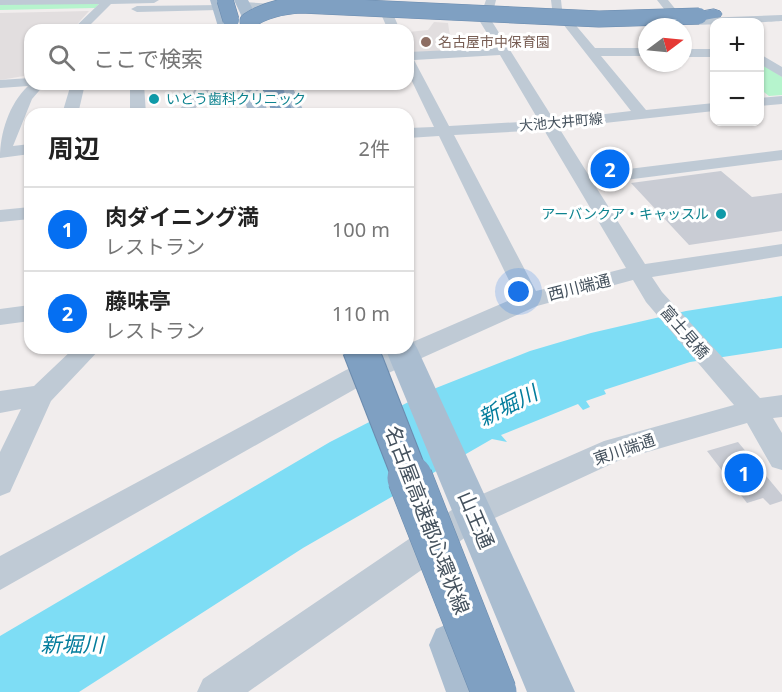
<!DOCTYPE html>
<html lang="ja">
<meta charset="utf-8">
<style>
:root{--surface:#fff;--page:#f6f6f6;--text:#222;--muted:#767676;--line:#e0e0e0;--accent:#056ff2}
body{margin:0;font-family:"Noto Sans","Noto Sans JP",sans-serif;background:var(--page);color:var(--text)}
.controls{position:absolute;right:18px;top:18px;display:grid;overflow:hidden;border-radius:12px;box-shadow:0 2px 4px #0004}
.controls button{width:54px;height:54px;display:grid;place-items:center;padding:0;border:0;border-bottom:2px solid var(--line);background:var(--surface);color:var(--text);font:30px sans-serif}
.compass{position:absolute;left:638px;top:18px;width:54px;height:54px;border-radius:50%;background:var(--surface);box-shadow:0 2px 4px #0004;rotate:74deg}
.you{position:absolute;left:519px;top:292px;width:21px;height:21px;margin:-15px;border:4px solid #fff;border-radius:50%;background:#1a73e8;box-shadow:0 0 0 9px #1a73e833}
.badge{display:grid;place-items:center;width:39px;height:39px;border-radius:50%;background:var(--accent);color:#fff;font-size:20px;font-weight:700}
.pin{position:absolute;translate:-50% -50%;border:3px solid #fff;box-shadow:0 2px 6px #0006}
.list{margin:0;padding:0;list-style:none}
h2{display:flex;justify-content:space-between;align-items:center;height:78px;margin:0;padding:0 24px;font-size:26px}
h2 small{font-size:20px;font-weight:400;color:var(--muted)}
.list li{display:grid;grid-template-columns:39px 1fr auto;gap:18px;align-items:center;box-sizing:border-box;height:84px;padding:0 24px;border-top:2px solid var(--line)}
.list b{display:block;font-size:22px;white-space:nowrap}
.list p{margin:0;font-size:20px;white-space:nowrap;color:var(--muted)}
.list em{font-size:20px;font-style:normal;color:var(--muted)}
.icon{flex:none;width:33px;height:33px;fill:none;stroke:currentColor;stroke-width:2;stroke-linecap:round;stroke-linejoin:round}
.map{position:relative;flex:none;width:782px;height:692px;overflow:hidden}
.search{position:absolute;background:var(--surface);box-shadow:0 2px 4px #0004;left:24px;top:24px;width:390px;height:66px;display:flex;align-items:center;gap:15px;box-sizing:border-box;padding:0 21px;border-radius:18px;color:var(--muted);font-size:22px}
.panel{position:absolute;background:var(--surface);box-shadow:0 2px 4px #0004;left:24px;top:108px;width:390px;height:246px;border-radius:18px}
.map>svg:first-child{display:block}
.education{fill:#e2dedf}
.green{fill:#b6f4cd}
.water{fill:#7eddf5}
.building{fill:#c9ccd4}
.lines{fill:none;stroke-linecap:round;stroke-linejoin:round}
.highway-casing{stroke:#6b8bae;stroke-width:1}
.minor{fill:#bfcad5;fill-rule:evenodd}
.major{fill:#aabdd0;fill-rule:evenodd}
.highway{fill:#7fa0c2;fill-rule:evenodd}
.highway-bridge-far2-casing{stroke:#6b8bae;stroke-width:17;stroke-linecap:butt}
.highway-bridge-far1-casing{stroke:#6b8bae;stroke-width:37;stroke-linecap:butt}
.highway-bridge-casing{stroke:#6b8bae;stroke-width:46;stroke-linecap:butt}
.highway-bridge-far2{stroke:#7fa0c2;stroke-width:16}
.highway-bridge-far1{stroke:#7fa0c2;stroke-width:35}
.highway-bridge{stroke:#7fa0c2;stroke-width:45}
.education-dot{fill:#8d6e63;stroke:#fff;stroke-width:2}
.culture-dot{fill:#0f9aa8;stroke:#fff;stroke-width:2}
.labels{text-anchor:middle;stroke-width:6;stroke-linejoin:round;paint-order:stroke}
.far-education-label{font-size:14px;fill:#785e54;stroke:#fff;text-anchor:start}
.far-culture-label{font-size:14px;fill:#0d838f;stroke:#fff;text-anchor:start}
.far-street-label{font-size:14px;fill:#44515d;stroke:#fff}
.street-label{font-size:16px;fill:#44515d;stroke:#fff}
.near-street-label{font-size:20px;fill:#44515d;stroke:#fff}
.near-water-label{font-size:21px;font-style:italic;fill:#037c9c;stroke:#fff}
</style>
<div class="map">
<svg width="782" height="692" viewBox="0 0 782 692">
<rect width="100%" height="100%" fill="#f1eded"/>
<path class="education" d="M89 11 72 30H30V75L0 80V13Z
M434 22 448 23 450 36 442 37 450 52 411 53 408 32 428 30Z"/>
<path class="green" d="M0 4 96 3 99 4 95 8 0 10Z
M760 62 782 77V95L769 96 760 89Z"/>
<path class="water" d="M782 296V348L690 362 604 390 606 394 586 401 590 407 583 410 578 404 501 435 507 442 492 439 303 548 79 692H0V636L330 442 436 388 530 351 591 333 686 311Z"/>
<path class="building" d="M721 171 752 197 782 193V231L689 245 631 183Z
M738 442 782 495V501L770 505 763 498 747 503 707 451Z"/>
<g class="lines">
<g class="highway-casing">
<path id="highway" d="M714 9 720 11 722 14 720 17 699 21 691 16 693 13Z
M261 84H281L294 114H274Z"/>
</g>
<path class="minor" d="M0 0H159L154 3 111 4 85 30H72L99 4 0 5Z
M486 0H496L491 20 554 120 631 111 563 24 569 20 573 22 595 48H647V56H601L646 110 714 103V111L559 128 588 174 782 150V160L594 184 645 264 782 244V256L652 277 662 292 760 398 782 395V417L773 418 782 433V470L772 467 747 423 620 460 484 523 430 564 248 692H197L203 679 462 503 604 441 734 405 646 302 633 280 537 306 364 384 0 590V556L346 370 398 348H408V344L517 297 439 136 408 138V128L434 127 408 73V52L496 48 479 20ZM500 55 539 121 449 126 414 60ZM544 130 626 268 536 291 454 135Z
M551 0H561L563 18 553 16Z
M657 0H668L681 16 679 18H671Z
M243 2 291 5 297 8 291 11 239 7 238 5Z
M222 5V9L218 10 137 12 131 9 137 6Z
M387 11 393 14 400 30H388L381 14Z
M782 15V21C765 22 674 28 668 23L674 19Z
M683 49H714V57H683Z
M760 54 782 67V77L760 64Z
M30 78V84H45L32 99 13 146 30 144V154L0 158C0 133 9 104 28 86L0 88V80Z
M71 84H85L78 114H62Z
M130 84H144L146 114H130Z
M231 84 256 86 249 90 205 96 191 114H174L187 102 195 89Z
M782 96V104L760 106V98Z
M30 207V219L0 222V210Z
M30 305V321L0 325V309Z
M74 348H101L51 401 10 492 0 496V452L21 409 0 413V391L34 386Z"/>
<path class="major" d="M210 0H224L235 30H219Z
M234 0H248L264 30H248Z
M239 84H257L269 114H249Z
M273 84H291L305 114H285Z
M408 338 412 340 417 348 575 692H527L385 348H408Z
M452 622 468 629 494 692H446L429 645 436 629Z"/>
<use href="#highway" class="highway"/>
<g class="highway-bridge-far2-casing">
<path id="highway-bridge-far2" d="M225 0 231 20
M249 30 248 21C264 10 281 6 301 5L599 19 699 16"/>
</g>
<g class="highway-bridge-far1-casing">
<path id="highway-bridge-far1" d="M360 348 411 479"/>
</g>
<g class="highway-bridge-casing">
<path id="highway-bridge" d="M410 478 494 692"/>
</g>
<use href="#highway-bridge-far2" class="highway-bridge-far2"/>
<use href="#highway-bridge-far1" class="highway-bridge-far1"/>
<use href="#highway-bridge" class="highway-bridge"/>
</g>
<circle class="education-dot" cx="426" cy="42" r="6"/>
<g class="culture-dot">
<circle cx="154" cy="99" r="6"/>
<circle cx="721" cy="214" r="6"/>
</g>
<g class="labels">
<g class="far-education-label">
<text x="438" y="47">名古屋市中保育園</text>
</g>
<g class="far-culture-label">
<text x="166" y="104">いとう歯科クリニック</text>
<text x="709" y="219" text-anchor="end">アーバンクア・キャッスル</text>
</g>
<g class="far-street-label">
<text transform="translate(561 122) rotate(-5)" y="5">大池大井町線</text>
</g>
<g class="street-label">
<text transform="translate(579 287) rotate(-14)" y="6">西川端通</text>
<text transform="translate(685 332) rotate(49)" y="6">富士見橋</text>
<text transform="translate(624 449) rotate(-19)" y="6">東川端通</text>
</g>
<g class="near-street-label">
<text transform="translate(427 520) rotate(69)" y="7">名古屋高速都心環状線</text>
<text transform="translate(476 520) rotate(67)" y="7">山王通</text>
</g>
<g class="near-water-label">
<text transform="translate(508 406) rotate(-27)" y="7">新堀川</text>
<text x="72" y="652">新堀川</text>
</g>
</g>
</svg>
<div class="controls">
<button>+</button>
<button>−</button>
</div>
<svg class="compass" viewBox="-18 -18 36 36"><path d="M0-13l5 13h-10z" fill="#e53935"/><path d="M0 13l5-13h-10z" fill="#767676"/></svg>
<div class="you"></div>
<div class="pin badge" style="left:744px;top:473px">1</div>
<div class="pin badge" style="left:610px;top:169px">2</div>
<div class="search"><svg class="icon" aria-label="search" viewBox="0 0 24 24"><circle cx="10" cy="10" r="6"/><path d="M15 15l6 6"/></svg>ここで検索</div>
<section class="panel">
<h2>周辺<small>2件</small></h2>
<ul class="list">
<li><span class="badge">1</span><div><b>肉ダイニング満</b><p>レストラン</p></div><em>100 m</em></li>
<li><span class="badge">2</span><div><b>藤味亭</b><p>レストラン</p></div><em>110 m</em></li>
</ul>
</section>
</div>
